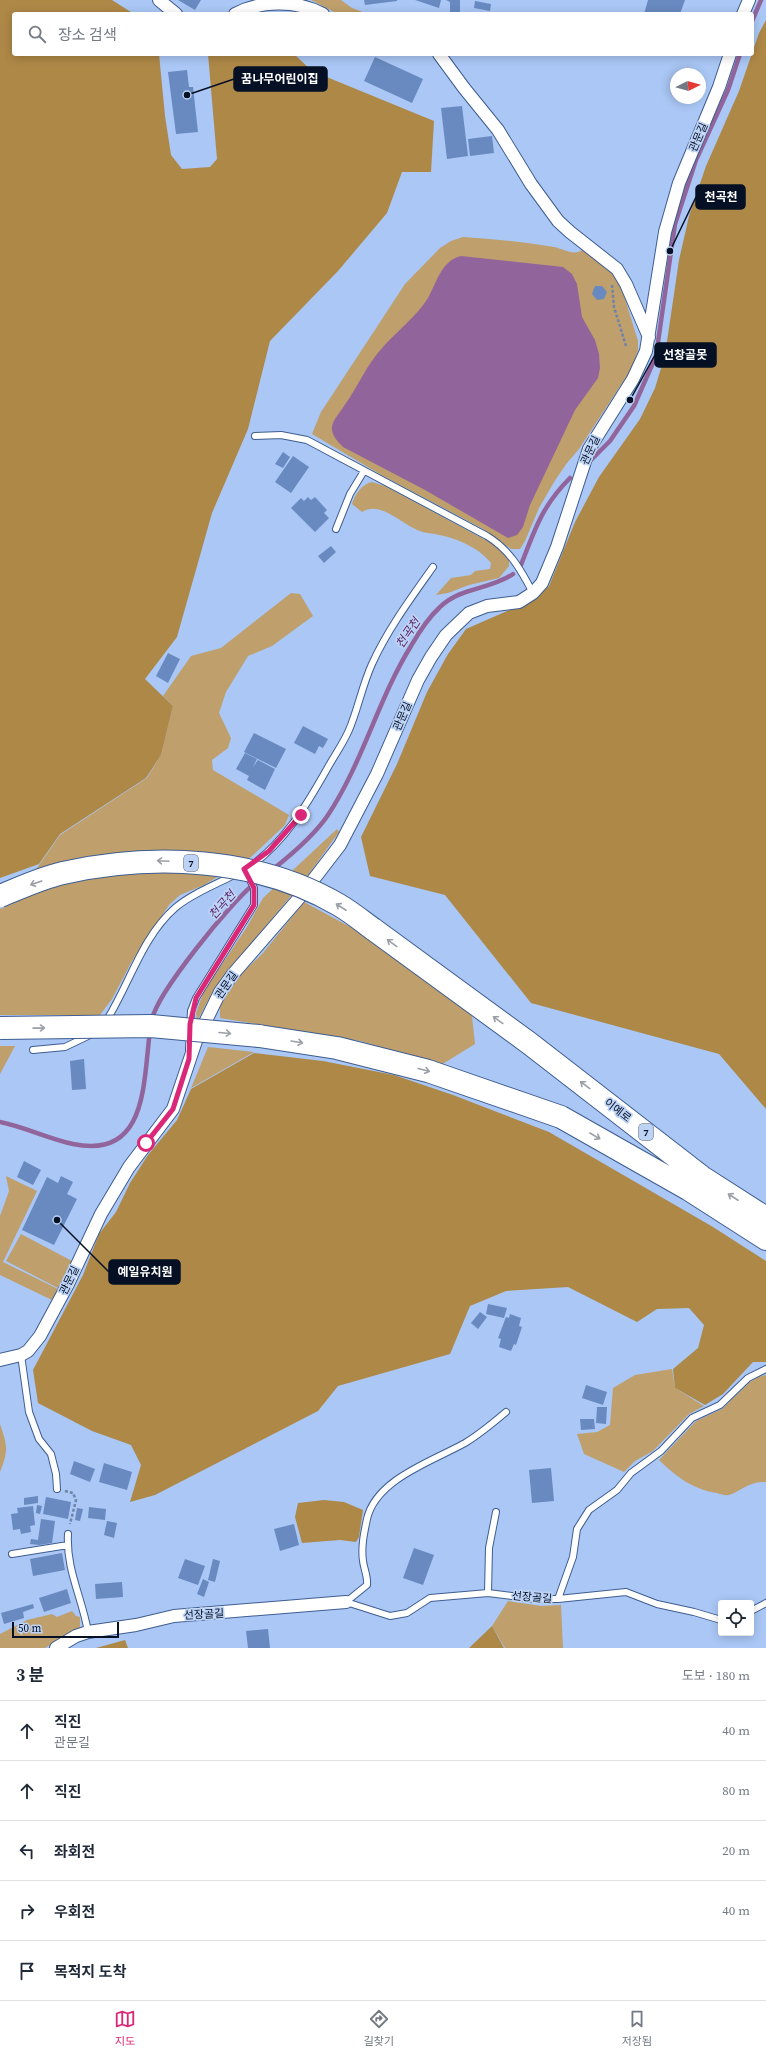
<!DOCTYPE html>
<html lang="ko">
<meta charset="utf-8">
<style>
:root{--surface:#fff;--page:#f6f6f7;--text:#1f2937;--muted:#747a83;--line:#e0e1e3;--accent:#db2777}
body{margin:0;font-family:"Source Serif 4","Noto Sans KR",serif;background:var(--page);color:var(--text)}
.controls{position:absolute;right:12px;bottom:12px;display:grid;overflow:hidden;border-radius:4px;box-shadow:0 2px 10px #0003}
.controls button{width:36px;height:36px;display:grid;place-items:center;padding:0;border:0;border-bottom:1px solid var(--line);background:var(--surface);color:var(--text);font:20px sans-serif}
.compass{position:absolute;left:670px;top:68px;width:36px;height:36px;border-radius:50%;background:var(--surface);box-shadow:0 2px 10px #0003;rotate:84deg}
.scale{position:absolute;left:12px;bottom:10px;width:107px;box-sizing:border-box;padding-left:4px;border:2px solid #051024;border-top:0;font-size:11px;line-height:14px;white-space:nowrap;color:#051024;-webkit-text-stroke:3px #bdd3f6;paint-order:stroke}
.stop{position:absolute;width:12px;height:12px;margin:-9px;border:3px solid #db2777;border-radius:50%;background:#fff}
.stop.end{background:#db2777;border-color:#fff;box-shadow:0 1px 4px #0008}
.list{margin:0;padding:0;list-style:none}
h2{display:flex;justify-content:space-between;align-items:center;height:52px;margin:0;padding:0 16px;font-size:17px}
h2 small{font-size:13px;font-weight:400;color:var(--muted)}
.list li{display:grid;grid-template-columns:26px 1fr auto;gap:12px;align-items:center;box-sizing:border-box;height:60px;padding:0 16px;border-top:1px solid var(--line)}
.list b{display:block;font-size:15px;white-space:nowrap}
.list p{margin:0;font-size:13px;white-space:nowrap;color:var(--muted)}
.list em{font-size:13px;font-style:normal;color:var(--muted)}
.icon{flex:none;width:22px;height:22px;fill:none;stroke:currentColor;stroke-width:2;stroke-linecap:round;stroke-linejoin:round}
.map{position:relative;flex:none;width:766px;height:1648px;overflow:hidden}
.search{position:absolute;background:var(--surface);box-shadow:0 2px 10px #0003;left:12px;right:12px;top:12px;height:44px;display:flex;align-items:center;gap:10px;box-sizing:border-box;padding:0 14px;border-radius:4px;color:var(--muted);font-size:15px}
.sheet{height:352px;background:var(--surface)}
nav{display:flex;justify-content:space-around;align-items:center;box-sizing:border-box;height:56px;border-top:1px solid var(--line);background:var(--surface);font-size:11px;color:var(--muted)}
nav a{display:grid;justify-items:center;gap:2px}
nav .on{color:var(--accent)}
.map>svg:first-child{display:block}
.green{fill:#bf9f6b}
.forest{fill:#ae8847}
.water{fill:#91659b}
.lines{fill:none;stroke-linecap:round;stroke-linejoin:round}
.stream{stroke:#91659b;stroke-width:4.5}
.building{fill:#688ac0}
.lane-casing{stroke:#3e5d90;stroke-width:8}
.street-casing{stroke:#3e5d90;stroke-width:14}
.highway-casing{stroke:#3e5d90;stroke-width:24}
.path{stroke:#6e84a9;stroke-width:2.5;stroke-dasharray:3 2;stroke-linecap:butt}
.lane{stroke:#fff;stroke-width:6}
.street{stroke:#fff;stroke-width:12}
.highway{stroke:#fff;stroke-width:22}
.highway-bridge-casing{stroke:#3e5d90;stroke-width:24;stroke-linecap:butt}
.highway-bridge{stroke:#fff;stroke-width:22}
.oneway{stroke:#9b9fa7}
.route{stroke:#db2777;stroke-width:5}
.labels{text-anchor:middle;stroke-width:3.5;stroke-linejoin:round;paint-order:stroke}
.shield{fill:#bdd3f6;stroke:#3c4a63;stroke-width:1}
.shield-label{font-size:10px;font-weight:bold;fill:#051024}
.street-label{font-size:11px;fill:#051024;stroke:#bdd3f6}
.water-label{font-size:12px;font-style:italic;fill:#5b2468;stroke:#bdd3f6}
.leader{fill:none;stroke:#051024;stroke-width:1.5}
.callout-dot{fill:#051024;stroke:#bdd3f6;stroke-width:1.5}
.callout{fill:#051024;stroke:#051024;stroke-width:1.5}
.callout-label{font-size:12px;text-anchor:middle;font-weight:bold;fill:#fff}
</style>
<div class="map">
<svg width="766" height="1648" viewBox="0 0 766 1648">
<rect width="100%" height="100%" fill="#aac7f5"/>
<path class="green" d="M311 0H341L352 8 368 14H338Z
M463 237C494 239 524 242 554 247 564 249 575 257 583 249L611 269 621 286 638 341V350L632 368 579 449 567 463 554 482 539 508 525 541 520 549H511L483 529 383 476 312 434 321 412 405 284 440 248 451 241Z
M372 482 385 486 495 545 504 552 509 561V566L499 578 469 585 448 593 436 595 451 578 471 575 475 571 490 569 491 563C477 546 456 538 435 534 430 533 424 533 420 531 402 525 381 500 362 512L352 504C355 494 362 484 372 482Z
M291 593 300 594 313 616 272 646 248 656 226 692 219 713 231 738 228 748 212 760 213 770 289 815 285 825 251 857 204 885 180 895 169 905 132 961 112 999 100 1015H0V909L12 904 60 835 147 778 161 755 173 706 163 696 191 656 221 648Z
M337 829 339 832 306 878 235 963 212 993 197 1021 196 1013 204 991 247 927 263 898Z
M304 902 367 936 410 965 472 1016 475 1044 441 1065 360 1041 220 1018V1003L238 977 263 953Z
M0 1046H15L0 1074Z
M208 1047 254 1052 191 1088Z
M6 1176 37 1191 3 1262 58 1289 52 1300 0 1275V1216L9 1191Z
M21 1234 72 1261 58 1288 6 1261Z
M672 1369 675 1388 704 1406 689 1414 653 1451 635 1461 624 1472 584 1454 577 1434 597 1432 610 1425 613 1388 635 1375Z
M766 1375V1482C749 1481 743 1490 729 1495 726 1496 720 1494 717 1493 692 1489 677 1477 659 1460L696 1421 722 1409 750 1382 758 1377Z
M0 1424C7 1445 9 1450 0 1472Z
M508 1601 541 1606 561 1605 563 1648H505L492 1626Z
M72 1611 76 1616 80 1617V1628L45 1648H0V1634L27 1620 52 1614 57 1617Z"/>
<path class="forest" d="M0 0H112L134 14H14V54H159L165 116 171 155 182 169 210 167 217 159 208 54H294L312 71 434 121 431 172H402L387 213 338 271 270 341 248 429 212 513 177 637 145 679 173 706 161 755 146 778 60 834 39 864 0 878Z
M766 20V1109L719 1054 531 1003 445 895 370 876 361 837 397 764 427 692 448 654 466 629 535 599 549 586 575 522 599 477 640 419 655 388 665 355 679 260 689 216 706 166 739 91 759 33Z
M254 1053 323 1061 394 1075 453 1095 549 1132 713 1227 766 1261V1362H753L723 1394 705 1405 675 1388 673 1369 698 1348 704 1325 689 1308 657 1309 637 1322 568 1287 506 1291 470 1306 450 1354 338 1386 318 1411 155 1495 130 1502 141 1465 131 1445 92 1431 38 1403 33 1370 83 1275 99 1234 116 1212 130 1183 148 1155 177 1120 191 1089Z
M324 1500 344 1502 363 1510 359 1537 356 1542 340 1540 302 1543 295 1517 298 1503Z
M492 1626 504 1648H469Z
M125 1640 128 1648H96Z"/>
<path class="water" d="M461 256 563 267 572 274 577 284 582 317 595 340 599 354 600 368 598 378 575 410 530 505 523 527 517 535 508 538 425 490 343 447C338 442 331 435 332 427 333 419 340 413 344 406 358 387 366 365 383 347 396 332 418 315 428 298 437 282 441 261 461 256Z"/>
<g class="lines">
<path class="stream" d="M752 21 761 0
M588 463 610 441 634 406 656 356 675 224 696 160 728 90 740 54
M521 565C535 529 542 506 570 478
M272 870C291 855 314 836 328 815 363 762 378 699 411 646 419 632 428 618 440 607 460 587 490 590 513 574
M152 1020C156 994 232 901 255 883
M0 1122C25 1127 49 1139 73 1144 148 1160 143 1082 150 1031"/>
</g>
<path class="building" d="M178 0H201L195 10Z
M364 0H397V1L365 5Z
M415 0H441L439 8Z
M446 0H460V13H450V2Z
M648 0H685L680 14H644Z
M475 1 491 4 490 11 474 8Z
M375 57 423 79 412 103 364 81Z
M187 70 189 87H193L198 132 176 134 168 72Z
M462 106 468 156 447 159 441 108Z
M492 136 494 153 470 156 468 139Z
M595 286H602L607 292 604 299 597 300 592 294Z
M283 452 290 457 283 468 275 464Z
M293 456 309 467 291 493 275 482Z
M308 497 311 500 315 497 327 510 324 513 329 518 315 532 291 508 301 498 304 501Z
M331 546 336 552 324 563 318 556Z
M168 653 180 659 168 683 156 676Z
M303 726 328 739 323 748 319 746 315 754 294 743Z
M254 733 286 749 276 768 244 752Z
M245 753 257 759 253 767 258 760 275 769 265 790 247 780 249 776 236 769Z
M84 1059 86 1089 72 1090 70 1061Z
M24 1161 41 1170 33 1185 17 1177Z
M61 1176 73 1182 67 1194 77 1199 54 1245 22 1230 47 1177 58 1183Z
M488 1304 507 1308 504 1318 486 1314Z
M480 1312 487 1317 478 1329 471 1323Z
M510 1314 521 1318 519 1326 522 1327 516 1345 514 1344 511 1351 499 1347 501 1339 498 1338 506 1317 509 1318Z
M586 1385 607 1392 603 1405 582 1398Z
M597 1407H607L606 1424 596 1423Z
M580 1419H594L595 1429 581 1430Z
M74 1461 95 1469 90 1482 70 1474Z
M104 1463 132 1472 127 1490 99 1482Z
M551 1468 554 1501 532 1503 529 1470Z
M38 1496V1503L24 1505V1498Z
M46 1497 71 1502 68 1519 43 1514Z
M37 1505 42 1506 40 1514 36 1513Z
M33 1506 35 1525 30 1526 31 1532 21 1534 20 1529 13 1530 11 1514 18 1513 17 1508Z
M89 1507 106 1509 105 1520 88 1518Z
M77 1508 83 1509 80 1521 75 1520Z
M41 1519 55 1521 52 1543 39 1545 30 1544 31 1539 38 1540Z
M107 1521 117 1523 114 1538 104 1535Z
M294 1524 299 1545 280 1551 274 1529Z
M414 1548 434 1555 423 1585 403 1578Z
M62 1553 65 1570 33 1576 30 1559Z
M185 1559 205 1566 198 1585 178 1578Z
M213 1559 220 1561 215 1582 208 1580Z
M203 1579 209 1582 204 1597 197 1594Z
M122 1582 123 1597 96 1599 95 1584Z
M67 1589 71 1603 44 1612 39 1598Z
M33 1604 34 1608 23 1612 24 1618 4 1624 1 1613Z
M268 1629 270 1648H248L246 1631Z"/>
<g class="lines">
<g class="lane-casing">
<path id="lane" d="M255 436 281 435 307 440 487 536C510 550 521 570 533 593
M336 529 350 494 364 471
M251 866C286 840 306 806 327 769 334 756 343 744 349 730 358 709 362 686 372 664 388 629 411 598 433 567
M105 1023C129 986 141 938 175 908 191 894 215 885 234 875
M189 1049 191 1011 196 998 254 905V888L248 876
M33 1050 65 1047 90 1035
M21 1355 29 1412 39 1439 51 1454 56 1474 57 1489
M68 1534C66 1570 82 1597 88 1632
M12 1554 68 1545
M488 1593 489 1548 496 1512
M558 1599 573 1557 577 1529 589 1510 617 1490 631 1473 661 1451 692 1418 720 1405 748 1378 766 1369
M346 1602 390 1616 407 1613 430 1598 488 1593 536 1599H558L626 1592 657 1604 694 1612 721 1620
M346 1602 367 1585C368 1577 364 1569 363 1561 361 1547 364 1533 367 1519 376 1479 433 1461 465 1443 480 1434 493 1423 506 1412
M751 1611 766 1603"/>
</g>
<g class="street-casing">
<path id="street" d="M159 0 176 14
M235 14C262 0 296 0 323 14
M743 14 749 0
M439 54 464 88 498 130 531 184 558 221 570 232 617 269 626 284 649 337
M0 1360 21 1355 28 1351 40 1336 68 1284 101 1214 129 1167 173 1109 196 1041 220 992 233 974 300 897 340 845 377 774 418 680 431 657 446 635 469 613 487 606 519 602 533 593 542 583 557 547 589 449 633 379 646 351 665 232 679 183 719 87 730 54
M56 1648 76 1636 88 1632 136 1625 174 1616 346 1602"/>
</g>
<g class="highway-casing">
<path id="highway" d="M373 929 529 1043 702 1177 766 1218
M259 1036 337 1048 428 1071 561 1117 688 1189 766 1239"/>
</g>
<path class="path" d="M612 285 614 307 626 346
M65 1491 73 1493 76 1500 70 1524"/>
<use href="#lane" class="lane"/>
<use href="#street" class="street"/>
<use href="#highway" class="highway"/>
<g class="highway-bridge-casing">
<path id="highway-bridge" d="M0 896C20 888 41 878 63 873 153 853 257 857 339 905 351 912 362 921 373 929
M0 1028 151 1026 259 1036"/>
</g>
<use href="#highway-bridge" class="highway-bridge"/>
</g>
<defs><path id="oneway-shaft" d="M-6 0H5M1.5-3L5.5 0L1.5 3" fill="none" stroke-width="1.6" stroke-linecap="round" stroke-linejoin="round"/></defs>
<g class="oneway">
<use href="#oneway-shaft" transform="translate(163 861) rotate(-177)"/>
<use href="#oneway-shaft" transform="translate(36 883) rotate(161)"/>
<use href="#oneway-shaft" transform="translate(341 907) rotate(-147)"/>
<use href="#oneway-shaft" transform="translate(392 943) rotate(-144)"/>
<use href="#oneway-shaft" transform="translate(498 1020) rotate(-144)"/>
<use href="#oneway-shaft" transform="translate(39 1028) rotate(-1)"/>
<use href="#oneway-shaft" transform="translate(225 1033) rotate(5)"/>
<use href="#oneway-shaft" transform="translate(297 1042) rotate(9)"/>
<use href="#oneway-shaft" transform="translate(424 1070) rotate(15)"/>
<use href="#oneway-shaft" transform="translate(585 1085) rotate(-143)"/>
<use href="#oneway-shaft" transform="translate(595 1136) rotate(30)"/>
<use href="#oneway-shaft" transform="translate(733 1197) rotate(-147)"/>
</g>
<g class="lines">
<path class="route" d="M146 1143 173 1109 189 1059 190 1024 196 998 254 905V888L244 869 269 851 301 815"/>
</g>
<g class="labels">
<g class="shield">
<rect x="184" y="855" width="14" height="16" rx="3"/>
<rect x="639" y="1124" width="14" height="16" rx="3"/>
</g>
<g class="shield-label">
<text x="191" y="867">7</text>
<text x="646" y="1136">7</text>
</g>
<g class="street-label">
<text transform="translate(698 137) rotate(-67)" y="4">관문길</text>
<text transform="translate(590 450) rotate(-65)" y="4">관문길</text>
<text transform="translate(402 716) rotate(-67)" y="4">관문길</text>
<text transform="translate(226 985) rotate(-56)" y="4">관문길</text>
<text transform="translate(618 1110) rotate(38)" y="4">이예로</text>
<text transform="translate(69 1280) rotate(-64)" y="4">관문길</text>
<text transform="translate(532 1597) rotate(5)" y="4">선장골길</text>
<text transform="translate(204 1614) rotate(-3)" y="4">선장골길</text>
</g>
<g class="water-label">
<text transform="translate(408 633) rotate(-56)" y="4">천곡천</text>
<text transform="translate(222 905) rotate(-48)" y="4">천곡천</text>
</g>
</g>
<path class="leader" d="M187 95L234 79M670 251L696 197M630 400L655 355M57 1220L109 1272"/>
<g class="callout-dot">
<circle cx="187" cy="95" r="4"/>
<circle cx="670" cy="251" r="4"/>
<circle cx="630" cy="400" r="4"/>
<circle cx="57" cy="1220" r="4"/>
</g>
<g class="callout">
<rect x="234" y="67" width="93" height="24" rx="4"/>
<rect x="696" y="185" width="49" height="24" rx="4"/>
<rect x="655" y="343" width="61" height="24" rx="4"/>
<rect x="109" y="1260" width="71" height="24" rx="4"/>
</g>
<g class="callout-label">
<text x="280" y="83">꿈나무어린이집</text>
<text x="721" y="201">천곡천</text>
<text x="685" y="359">선창골못</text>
<text x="145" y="1276">예일유치원</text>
</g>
</svg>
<div class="controls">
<button><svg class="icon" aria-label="locate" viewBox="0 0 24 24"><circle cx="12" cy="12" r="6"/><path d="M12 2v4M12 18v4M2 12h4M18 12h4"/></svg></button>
</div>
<svg class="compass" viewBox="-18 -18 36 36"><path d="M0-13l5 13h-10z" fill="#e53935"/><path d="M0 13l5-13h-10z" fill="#747a83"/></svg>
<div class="scale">50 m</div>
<div class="stop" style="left:146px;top:1143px"></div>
<div class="stop end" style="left:301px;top:815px"></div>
<div class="search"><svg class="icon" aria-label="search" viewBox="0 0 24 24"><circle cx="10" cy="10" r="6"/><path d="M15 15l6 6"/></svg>장소 검색</div>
</div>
<section class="sheet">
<h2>3 분<small>도보 · 180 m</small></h2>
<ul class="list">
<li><svg class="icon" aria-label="ahead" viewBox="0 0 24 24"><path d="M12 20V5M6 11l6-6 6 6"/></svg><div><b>직진</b><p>관문길</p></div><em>40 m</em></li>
<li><svg class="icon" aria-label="ahead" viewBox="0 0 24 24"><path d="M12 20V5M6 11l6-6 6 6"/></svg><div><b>직진</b></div><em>80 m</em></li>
<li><svg class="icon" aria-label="left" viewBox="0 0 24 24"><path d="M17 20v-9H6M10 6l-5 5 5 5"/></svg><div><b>좌회전</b></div><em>20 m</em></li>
<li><svg class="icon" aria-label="right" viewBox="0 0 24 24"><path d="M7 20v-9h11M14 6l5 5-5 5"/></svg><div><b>우회전</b></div><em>40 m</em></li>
<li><svg class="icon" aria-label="arrive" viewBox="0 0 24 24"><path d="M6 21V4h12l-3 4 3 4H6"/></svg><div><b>목적지 도착</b></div></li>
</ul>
</section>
<nav>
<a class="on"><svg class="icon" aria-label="map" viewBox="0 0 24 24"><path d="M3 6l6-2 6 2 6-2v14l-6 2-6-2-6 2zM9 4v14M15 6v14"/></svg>지도</a>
<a><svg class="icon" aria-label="directions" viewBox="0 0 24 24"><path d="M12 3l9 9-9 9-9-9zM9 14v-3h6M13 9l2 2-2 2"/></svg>길찾기</a>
<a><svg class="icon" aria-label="saved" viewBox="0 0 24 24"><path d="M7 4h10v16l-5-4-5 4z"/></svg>저장됨</a>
</nav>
